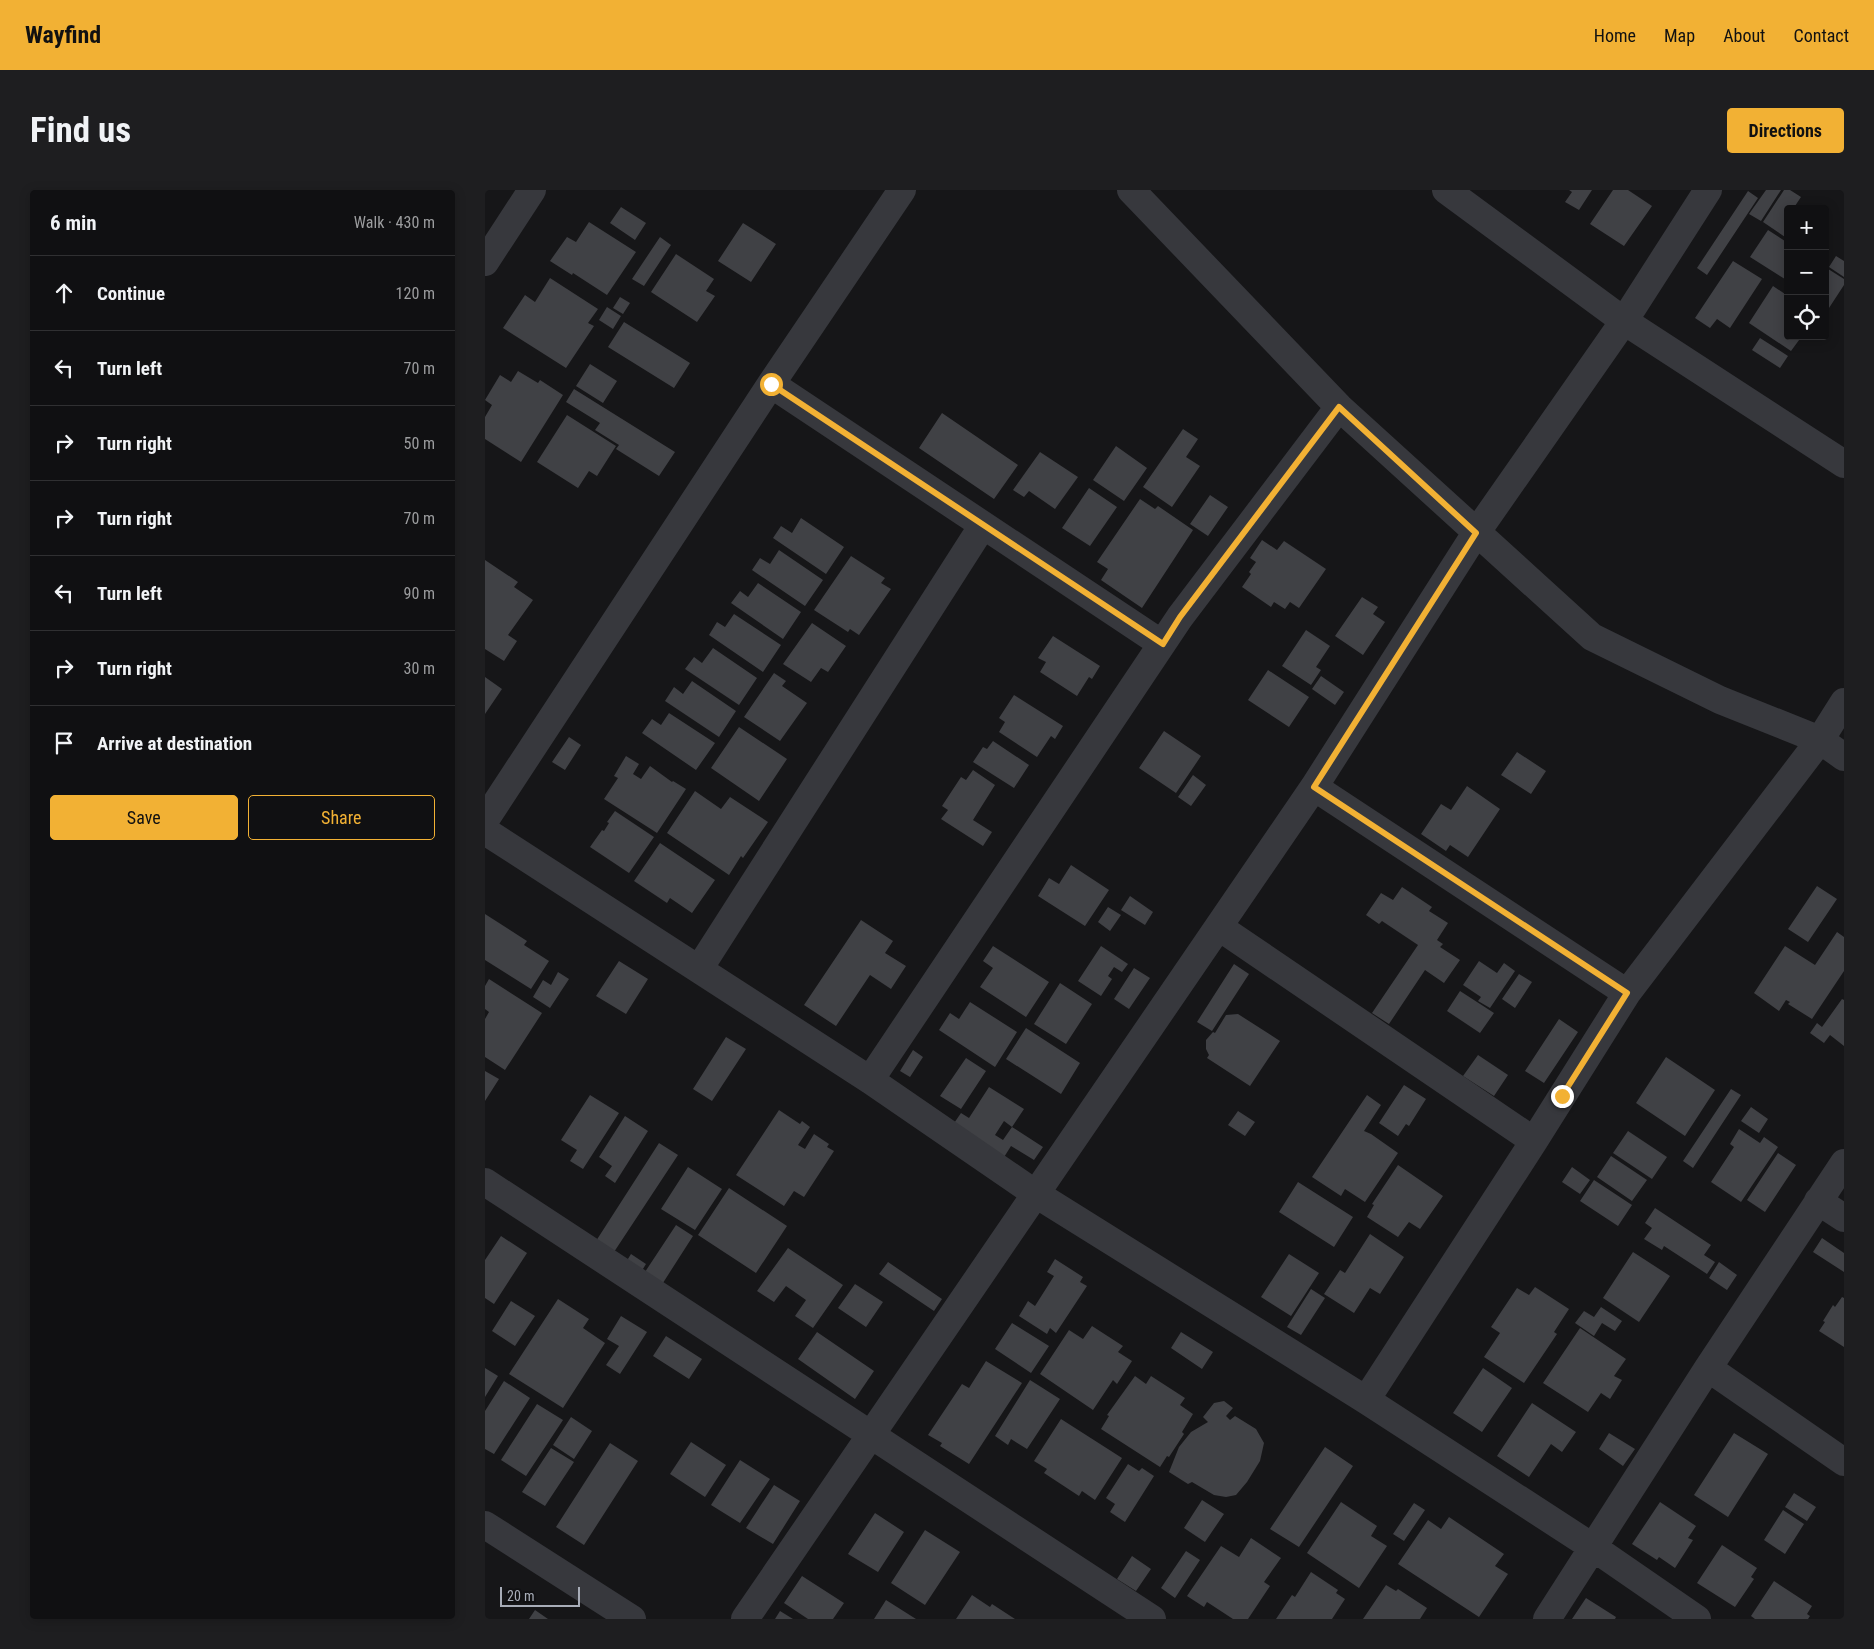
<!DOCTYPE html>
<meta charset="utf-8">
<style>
:root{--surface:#101012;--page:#1e1e20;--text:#f1f3f6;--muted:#9c9d9f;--line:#303032;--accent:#f2b134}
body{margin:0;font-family:"Roboto Condensed",sans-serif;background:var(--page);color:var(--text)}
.controls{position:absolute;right:15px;top:15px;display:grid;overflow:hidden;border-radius:5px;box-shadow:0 2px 12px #0003}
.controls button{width:45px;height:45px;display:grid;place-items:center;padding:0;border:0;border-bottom:1px solid var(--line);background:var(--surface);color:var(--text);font:25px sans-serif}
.scale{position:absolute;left:15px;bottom:12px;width:80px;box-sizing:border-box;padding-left:5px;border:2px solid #a8adb8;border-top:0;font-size:14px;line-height:18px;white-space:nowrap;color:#a8adb8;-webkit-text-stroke:4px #111113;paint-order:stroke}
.stop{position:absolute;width:15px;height:15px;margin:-11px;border:4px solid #f2b134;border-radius:50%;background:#fff}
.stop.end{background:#f2b134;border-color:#fff;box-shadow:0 1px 5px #0008}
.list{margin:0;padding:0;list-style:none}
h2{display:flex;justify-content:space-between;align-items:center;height:65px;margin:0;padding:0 20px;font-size:21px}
h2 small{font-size:16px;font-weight:400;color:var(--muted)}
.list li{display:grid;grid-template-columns:32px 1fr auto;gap:15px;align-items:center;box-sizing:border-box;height:75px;padding:0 20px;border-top:1px solid var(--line)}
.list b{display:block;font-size:19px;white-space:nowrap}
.list em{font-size:16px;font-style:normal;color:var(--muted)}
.actions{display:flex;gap:10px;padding:15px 20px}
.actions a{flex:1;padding:11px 0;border:1px solid var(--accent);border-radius:5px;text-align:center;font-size:18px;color:var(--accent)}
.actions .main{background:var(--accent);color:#111}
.icon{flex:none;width:28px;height:28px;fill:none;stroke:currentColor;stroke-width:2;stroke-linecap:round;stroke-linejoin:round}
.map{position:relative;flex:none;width:1359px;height:1429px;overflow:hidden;border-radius:5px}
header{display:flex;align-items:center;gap:30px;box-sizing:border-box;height:70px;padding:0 25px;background:var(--accent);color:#111}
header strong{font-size:24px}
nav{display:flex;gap:28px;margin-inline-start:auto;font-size:18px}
.intro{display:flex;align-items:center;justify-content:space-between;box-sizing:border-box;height:120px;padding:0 30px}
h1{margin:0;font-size:35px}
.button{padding:12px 22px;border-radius:5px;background:var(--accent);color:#111;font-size:18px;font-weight:700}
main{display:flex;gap:30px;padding:0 30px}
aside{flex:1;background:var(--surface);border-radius:5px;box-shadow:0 2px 12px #0003}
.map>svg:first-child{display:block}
.building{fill:#404145}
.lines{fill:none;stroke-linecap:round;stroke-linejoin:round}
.minor{stroke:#37383d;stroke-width:28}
.route{stroke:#f2b134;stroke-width:6}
</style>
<header>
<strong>Wayfind</strong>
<nav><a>Home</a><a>Map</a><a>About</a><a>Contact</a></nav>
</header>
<div class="intro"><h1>Find us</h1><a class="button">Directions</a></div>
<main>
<aside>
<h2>6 min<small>Walk · 430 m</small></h2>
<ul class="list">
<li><svg class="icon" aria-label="ahead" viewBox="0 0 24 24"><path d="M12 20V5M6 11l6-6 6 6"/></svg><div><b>Continue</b></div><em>120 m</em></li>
<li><svg class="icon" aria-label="left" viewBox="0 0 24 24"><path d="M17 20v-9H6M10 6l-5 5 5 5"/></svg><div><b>Turn left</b></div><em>70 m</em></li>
<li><svg class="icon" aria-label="right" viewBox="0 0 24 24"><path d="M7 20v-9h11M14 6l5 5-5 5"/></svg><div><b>Turn right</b></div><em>50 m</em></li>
<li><svg class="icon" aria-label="right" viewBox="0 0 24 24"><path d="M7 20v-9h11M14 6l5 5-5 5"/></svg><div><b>Turn right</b></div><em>70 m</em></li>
<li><svg class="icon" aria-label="left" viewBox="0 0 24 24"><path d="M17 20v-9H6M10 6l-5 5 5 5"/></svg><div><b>Turn left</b></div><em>90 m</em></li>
<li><svg class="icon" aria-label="right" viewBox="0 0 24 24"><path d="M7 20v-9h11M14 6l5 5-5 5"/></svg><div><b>Turn right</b></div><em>30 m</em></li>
<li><svg class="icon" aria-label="arrive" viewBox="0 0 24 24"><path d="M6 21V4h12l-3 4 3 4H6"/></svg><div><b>Arrive at destination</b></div></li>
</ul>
<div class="actions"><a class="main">Save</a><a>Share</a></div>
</aside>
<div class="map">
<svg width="1359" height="1429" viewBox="0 0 1359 1429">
<rect width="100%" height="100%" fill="#161618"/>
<path class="building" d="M1084 0H1107L1094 20 1080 12 1087 2Z
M1128 0H1143L1167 16 1139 56 1105 34Z
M1281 0H1296L1276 31 1264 24Z
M1299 0H1305L1316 7 1308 19H1303V26L1299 32 1303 34V49L1278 32Z
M1263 1 1273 8 1222 85 1212 78Z
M136 17 161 33 150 50 125 33Z
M104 32 151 62 122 105 88 83 87 85 65 71 82 47 91 52Z
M258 33 291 54 266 92 233 71Z
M1283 40 1303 53V91L1265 67Z
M175 47 186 55 159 96 147 89Z
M191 64 229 89 221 101 230 106 212 132 166 102Z
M1351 66 1359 71V87L1344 77Z
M1248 71 1277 89 1245 138 1232 129 1225 138 1210 128Z
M1340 77 1359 89V95L1344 118 1340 116Z
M65 88 113 119 103 133 109 136 81 178 18 138 40 105 50 112Z
M1288 96 1303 106V146H1317L1306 161 1264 133Z
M135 107 145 113 138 124 128 118Z
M122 117 136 126 128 139 114 130Z
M139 132 205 173 189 198 123 157Z
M1275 148 1303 166 1295 178 1267 160Z
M105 174 132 191 118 213 91 196Z
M33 181 53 193 55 190 78 205 36 272 0 249V227L7 215 0 210 15 185 26 192Z
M89 199 190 262 174 286 131 259 134 255 110 240 115 233 81 212Z
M457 223 533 275 509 309 434 258Z
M82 225 131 256 112 286 104 281 93 298 52 272Z
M698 239 713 249 701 267 715 276 687 317 658 297Z
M631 256 662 278 639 311 608 290Z
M555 262 593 287 570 319 544 301 539 307 528 300Z
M604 298 632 317 605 356 577 338Z
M725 305 743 317 723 346 705 334Z
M655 309 670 319 673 316 708 340 657 418 616 390 623 379 612 372Z
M316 328 359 357 341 384 288 348 296 336 307 343Z
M777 350 792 360 799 351 841 379 814 418 805 412 800 419 789 412 786 417 757 397 766 384 764 382 771 372 765 368Z
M294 360 338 390 320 416 267 380 275 368 285 374Z
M366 366 400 388 396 393 406 399 374 445 365 439 363 442 329 420Z
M0 370 33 392 29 397 48 410 23 445 32 451 19 471 0 459Z
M273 393 316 422 298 449 246 413 255 401 263 407Z
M877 407 893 417 888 424 900 432 878 465 850 446Z
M249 424 296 455 278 482 224 445 232 432 240 437Z
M327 433 361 456 343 482 336 478 326 492 298 474Z
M821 440 845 456 831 477 836 480 826 495 797 476Z
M568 446 615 476 607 489 604 487 592 506 555 482 561 472 553 468Z
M228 458 272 488 254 515 200 479 209 467 217 473Z
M783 480 824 507 804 537 763 510Z
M289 483 301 491 297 496 322 513 295 551 259 527Z
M836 486 859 502 850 515 827 499Z
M0 487 17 499 0 524Z
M207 491 251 521 234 547 180 511 189 497 198 504Z
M529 505 578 536 570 549 566 546 552 567 514 542 520 532 514 528Z
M184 523 230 553 211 580 157 543 167 529 176 535Z
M254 537 302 569 274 611 226 578Z
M679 541 716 566 691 603 654 578Z
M84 547 96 555 80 580 67 572Z
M508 551 544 575 529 598 488 572 498 557 502 559Z
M1032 562 1061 581 1046 604 1016 585Z
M141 566 154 574 148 584 156 589 165 576 187 592 188 591 201 599 172 643 119 609 133 588 129 586Z
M488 580 510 595 488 630 507 642 498 656 456 629 463 620 457 616 476 587 481 590Z
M708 585 721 595 706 616 693 607Z
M982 596 1015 619 983 667 965 655 961 661 936 644 956 614 966 620Z
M210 601 236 619 245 607 283 632 258 668 256 666 244 685 182 643Z
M130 621 169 647 144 683 105 657 117 640 119 641 124 633 122 632Z
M175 653 230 690 207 723 185 708 182 713 149 691Z
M586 675 624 700 600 736 553 706 564 688 574 694Z
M1332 696 1352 709 1323 752 1303 739Z
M917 697 947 717 944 721 963 733 952 750 958 754 955 757 975 770 959 793 940 780 904 834 887 823 933 755 897 731 894 734 881 725 896 703 908 710Z
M645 706 668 722 660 735 636 720Z
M623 717 636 725 625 741 613 732Z
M0 724 42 751 39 755 64 771 46 799 0 770Z
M376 730 408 751 400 763 421 776 406 799 385 785 351 836 319 815Z
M1352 742 1359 747V781L1327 829 1303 814 1305 812 1301 810 1294 821 1269 803 1300 756 1330 775Z
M508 756 564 792 541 827 495 797 508 778 498 771Z
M616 756 643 774 637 782 629 777 623 786 627 789 616 806 593 791Z
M134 771 163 789 141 824 111 806Z
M994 771 1012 783 1019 773 1030 781 1005 818 993 811 996 807 978 795Z
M749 774 764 784 727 841 712 832Z
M649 778 665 788 644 819 629 809Z
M73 782 84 789 65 818 48 807 58 790 66 795Z
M1034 784 1047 792 1030 818 1017 809Z
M4 789 57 823 20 880 0 867V829L4 822 0 819V796Z
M575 793 607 814 581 854 549 834Z
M975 801 1009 823 995 843 962 821Z
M1357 809 1359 810V856L1345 845 1339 853 1325 843 1332 833 1337 837Z
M485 812 532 842 510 877 454 840 465 823 474 829Z
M753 824 795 851 765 896 722 868 724 865 721 859V850L728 842 730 843 741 825Z
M1074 829 1093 842 1059 893 1040 881Z
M541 838 595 873 576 904 521 869Z
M241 847 261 859 227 911 208 899Z
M428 860 438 867 425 887 415 881Z
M993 865 1023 885 1009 906 978 886Z
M1181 867 1230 900 1200 946 1151 913Z
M481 868 501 881 476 919 455 906Z
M0 881 14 889 0 911Z
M919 895 941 909 924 936 921 934 913 946 894 933Z
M504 897 539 919 527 937 519 931 510 945 518 950 527 937 558 957 549 970 526 956 516 972 465 939 476 923 484 928Z
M1246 899 1256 905 1208 978 1198 971Z
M105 905 134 923 98 979 85 971 92 960 76 950Z
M882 905 896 915 879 941 886 944 913 963 880 1012 860 999 856 1006 827 987Z
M1266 917 1283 929 1274 943 1256 931Z
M294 920 315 934 317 931 325 937 313 955 320 959 329 944 344 954 342 957 349 961 319 1007 309 1001 299 1016 251 985Z
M753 921 770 932 760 946 743 935Z
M140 926 163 941 130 993 120 986 127 976 114 967Z
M1254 939 1275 953 1279 947 1293 957 1256 1012 1226 992 1249 957 1245 954Z
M1143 941 1182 967 1167 989 1128 963Z
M174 953 193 965 129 1062 111 1051Z
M1293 963 1311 975 1280 1022 1262 1010Z
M1126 966 1162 990 1147 1011 1112 987Z
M913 975 958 1006 935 1039 924 1032 913 1047 882 1027 889 1015 887 1014Z
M203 977 237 999 210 1040 176 1019Z
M1087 977 1105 990 1095 1004 1077 992Z
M1109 990 1147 1015 1133 1036 1095 1011Z
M813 992 868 1027 849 1057 794 1022Z
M244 998 302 1036 271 1083 213 1045Z
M1170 1018 1226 1055 1219 1065 1230 1072 1222 1084 1179 1056 1177 1060 1159 1049 1167 1038 1160 1033Z
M191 1035 208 1046 176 1096 158 1085Z
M885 1044 919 1067 895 1104 885 1098 869 1123 839 1104 855 1080 860 1083Z
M16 1046 42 1063 9 1114 0 1108V1070Z
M1337 1048 1359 1063V1082L1328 1062Z
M303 1058 358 1095 328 1138 310 1126 321 1110 301 1096 289 1112 272 1101Z
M1148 1062 1185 1086 1154 1132 1118 1108Z
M146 1064 161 1074 153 1087 138 1077Z
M804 1064 834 1083 806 1126 776 1107Z
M570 1069 598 1087 595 1092 602 1096 571 1143 565 1138 562 1144 534 1126 543 1111 550 1116 569 1086 562 1082Z
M403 1072 457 1109 449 1121 394 1084Z
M1234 1072 1252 1085 1242 1100 1224 1088Z
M370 1094 398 1112 381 1137 353 1118Z
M1050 1097 1084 1119 1069 1142 1072 1144 1039 1193 999 1167 1015 1143 1006 1137 1032 1098 1044 1105Z
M826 1099 840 1108 816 1145 802 1137Z
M1357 1107 1359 1108V1157L1334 1141 1340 1132 1338 1131 1348 1115 1350 1117Z
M73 1109 104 1129 98 1138 120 1153 78 1218 24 1184Z
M26 1111 50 1126 30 1156 7 1141Z
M1116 1117 1137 1131 1130 1141 1117 1133 1109 1146 1090 1133 1099 1121 1109 1127Z
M136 1126 162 1142 135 1184 121 1175 134 1156 122 1149Z
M527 1133 564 1156 546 1183 510 1159Z
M607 1136 638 1156 633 1162 647 1171 632 1194 628 1190 608 1220 555 1184 584 1140 598 1149Z
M1095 1138 1141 1169 1129 1186 1137 1190 1125 1209 1116 1203 1103 1222 1058 1193Z
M332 1142 389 1181 370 1209 313 1169Z
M696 1142 728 1162 717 1179 686 1158Z
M181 1146 217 1169 204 1189 168 1166Z
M501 1171 537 1193 484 1274 455 1256 457 1253 443 1245 477 1194 484 1198Z
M0 1178 13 1186 0 1207Z
M998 1178 1027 1198 997 1242 968 1223Z
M650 1186 661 1194 666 1186 700 1208 695 1215 708 1224 697 1242 699 1244 684 1267 682 1266 675 1277 616 1239 624 1226 622 1225Z
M545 1190 575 1209 542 1259 526 1249 523 1255 510 1246Z
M19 1191 45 1208 9 1264 0 1259V1221Z
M739 1211 748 1218 741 1226 745 1230 750 1226 771 1239 779 1253 775 1271 762 1292 751 1305 741 1307 729 1305 707 1292 703 1294 684 1282 694 1257 706 1242 723 1232 718 1227 729 1213Z
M1047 1213 1091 1242 1077 1262 1066 1254 1044 1287 1012 1266Z
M52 1214 78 1230 41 1286 16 1270Z
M86 1227 107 1241 89 1269 68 1255Z
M576 1229 637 1268 610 1310 597 1301 594 1306 559 1283 562 1279 549 1271Z
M1124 1243 1150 1259 1138 1276 1114 1259Z
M1249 1243 1283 1264 1243 1327 1209 1305Z
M206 1252 241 1275 220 1307 185 1284Z
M125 1253 153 1271 99 1355 71 1337Z
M840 1257 868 1276 814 1357 785 1339Z
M66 1258 89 1272 60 1316 37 1302Z
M255 1270 285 1289 255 1333 226 1315Z
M643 1274 654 1281 657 1278 669 1286 640 1332 625 1322 630 1314 621 1308Z
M289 1295 315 1311 288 1354 261 1338Z
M1309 1303 1331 1317 1322 1331 1300 1317Z
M717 1310 739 1324 720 1352 699 1338Z
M856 1312 892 1336 886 1346 902 1356 874 1398 822 1363Z
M1175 1312 1211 1336 1203 1348 1208 1350 1190 1378 1174 1367 1172 1370 1147 1354Z
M929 1313 940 1320 919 1351 908 1344Z
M1298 1320 1319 1334 1300 1364 1279 1350Z
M390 1323 419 1342 393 1382 363 1364Z
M964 1327 1019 1364 1010 1376 1023 1384 994 1427 913 1374 943 1330 956 1339Z
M440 1340 475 1362 440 1415 406 1393Z
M766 1348 796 1368 779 1392 785 1396 763 1429H748L722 1412 719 1417 702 1406 736 1356 754 1367Z
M1237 1355 1272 1378 1266 1387 1269 1389 1250 1417 1212 1393Z
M701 1361 715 1370 690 1408 676 1398Z
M647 1366 666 1379 651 1401 632 1389Z
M826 1382 853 1400 851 1403 860 1409 847 1429H791L807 1405 810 1407Z
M317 1386 359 1413 348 1429H323L299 1413Z
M1289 1391 1327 1416 1322 1424 1325 1426 1323 1429H1270L1266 1426Z
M901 1395 911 1401 913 1399 942 1418 935 1429H878Z
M487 1405 505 1417 507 1414 530 1429H471Z
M1101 1408 1131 1427 1130 1429H1087Z
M401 1410 431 1429H389Z
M50 1420 63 1429H44Z
M295 1421 308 1429H290Z"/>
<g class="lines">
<path class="minor" d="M646 0 854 217 1107 447 1235 510 1335 550 1359 567
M961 0 1139 131 1359 274
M0 72 47 0
M286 194 677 454
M829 597 1142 803
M0 630 286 194 417 0
M0 641 385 890 551 1004 881 1210 1109 1358 1212 1429
M734 737 1049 951
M214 779 498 335
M385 890 695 427 854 217
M0 992 667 1429
M1333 1011 1359 1028
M1223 1178 1359 1272
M881 1210 1049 951 1142 803 1335 550 1359 512
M0 1335 147 1429
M260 1429 829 597 991 343 1139 131 1223 0
M1062 1429 1223 1178 1359 973"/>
</g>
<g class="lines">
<path class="route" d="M286 194 678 454 695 427 854 217 991 343 829 597 1142 803 1077 906"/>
</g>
</svg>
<div class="controls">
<button>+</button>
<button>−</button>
<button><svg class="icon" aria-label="locate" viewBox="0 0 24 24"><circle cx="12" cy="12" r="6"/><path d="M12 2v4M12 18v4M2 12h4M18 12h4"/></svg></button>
</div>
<div class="scale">20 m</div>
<div class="stop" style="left:286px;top:194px"></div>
<div class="stop end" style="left:1077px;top:906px"></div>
</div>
</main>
